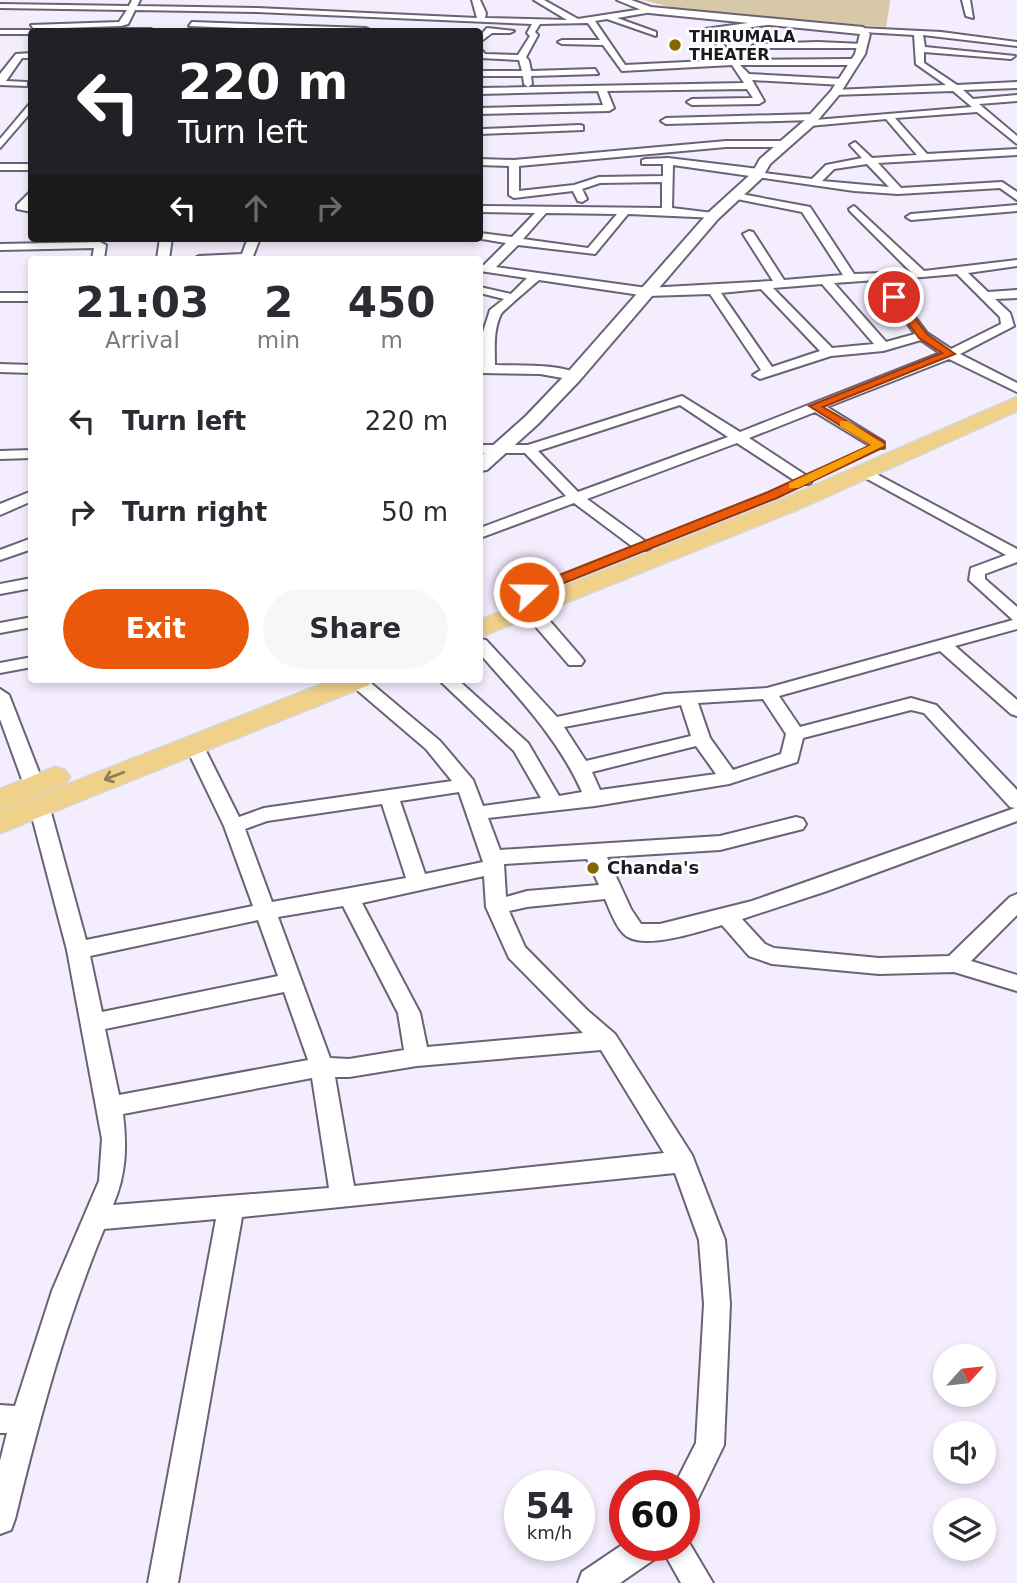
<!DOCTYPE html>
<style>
:root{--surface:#fff;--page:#f7f7f7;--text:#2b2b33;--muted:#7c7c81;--accent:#ea580c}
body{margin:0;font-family:"DejaVu Sans",sans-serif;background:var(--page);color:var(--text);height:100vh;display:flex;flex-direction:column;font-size:26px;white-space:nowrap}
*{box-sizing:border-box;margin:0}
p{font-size:23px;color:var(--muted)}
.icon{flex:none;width:38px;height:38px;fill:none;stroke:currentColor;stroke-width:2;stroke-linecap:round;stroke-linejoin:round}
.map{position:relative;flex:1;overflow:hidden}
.sheet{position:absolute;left:28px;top:256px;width:455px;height:427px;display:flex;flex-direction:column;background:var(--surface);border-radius:7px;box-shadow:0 4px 10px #0003}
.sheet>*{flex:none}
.banner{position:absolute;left:28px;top:28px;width:455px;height:214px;border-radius:7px;box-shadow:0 4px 10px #0003;background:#202124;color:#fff;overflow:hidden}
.needle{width:46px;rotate:63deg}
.fabs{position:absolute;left:933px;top:1344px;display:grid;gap:14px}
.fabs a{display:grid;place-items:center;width:63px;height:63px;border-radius:50%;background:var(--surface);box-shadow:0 4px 10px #0003;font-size:35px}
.speed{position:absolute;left:504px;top:1470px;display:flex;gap:14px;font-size:35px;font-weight:700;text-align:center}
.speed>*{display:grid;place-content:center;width:91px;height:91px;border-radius:50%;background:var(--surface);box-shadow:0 4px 10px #0003;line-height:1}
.speed small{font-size:18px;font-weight:400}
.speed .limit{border:10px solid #d22;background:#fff;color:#111}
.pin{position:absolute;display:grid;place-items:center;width:60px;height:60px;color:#fff;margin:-30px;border:4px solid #fff;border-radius:50%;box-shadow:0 2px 7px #0007}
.me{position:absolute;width:77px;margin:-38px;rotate:69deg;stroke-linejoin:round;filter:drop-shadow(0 0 5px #0008)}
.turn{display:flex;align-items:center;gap:24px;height:147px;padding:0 35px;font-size:32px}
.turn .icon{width:91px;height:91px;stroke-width:2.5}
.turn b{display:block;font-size:49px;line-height:60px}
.lanes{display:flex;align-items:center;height:66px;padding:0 35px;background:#0003;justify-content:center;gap:35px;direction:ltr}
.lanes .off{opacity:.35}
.eta{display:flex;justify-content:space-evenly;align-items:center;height:119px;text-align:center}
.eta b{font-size:42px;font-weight:700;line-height:49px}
.button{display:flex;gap:14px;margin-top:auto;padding:14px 35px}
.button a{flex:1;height:80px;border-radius:42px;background:var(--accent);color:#fff;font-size:28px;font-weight:700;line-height:80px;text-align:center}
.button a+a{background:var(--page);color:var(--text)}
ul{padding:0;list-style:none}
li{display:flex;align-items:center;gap:21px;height:91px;padding:0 35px}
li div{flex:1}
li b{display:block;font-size:26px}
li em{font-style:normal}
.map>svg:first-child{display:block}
</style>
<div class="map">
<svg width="1017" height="1583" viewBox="0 0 1017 1583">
<rect width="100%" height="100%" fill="#f4edfe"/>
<!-- green -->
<path fill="#d7c8a7" d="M643 0H890V3L886 27 685 11Z"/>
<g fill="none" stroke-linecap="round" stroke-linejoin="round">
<!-- minor casing -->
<g stroke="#6a6275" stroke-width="4">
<path id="minor" d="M132 0H140L137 6 257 8 477 18 472 0H480L486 13 485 18 567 20 534 0H544L578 19 649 8 652 12 617 18 656 32V36L607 19 595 21 625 65 728 60 705 29 770 20 773 24 714 33 736 60 852 59 856 62 852 65H740L749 74 843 79 847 82 843 85 752 80 764 101 759 104 692 105 687 102 692 99 753 98 747 89 607 91 614 108 609 111 480 114V108L603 105 598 91 480 94V88L744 83 732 65 622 71 603 45 562 44 558 42 562 40H600L588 23 540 24 535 32 538 35 526 57 529 61 531 71 595 69 598 74 531 76 532 84 528 87 524 84 523 76H480V71H522L519 60 480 58V48L485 54 518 55 530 36 527 33 532 24 257 12 135 10 128 24 121 26 34 29 31 25 119 22 127 10 0 8V4L129 6Z
M962 0H970L973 18 966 16Z
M192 22 366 28 370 30 306 31 189 26Z
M487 28 514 31 510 33H492L480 42V36Z
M860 28 941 32 1017 42V46L923 35 925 47 1015 56 1011 59 924 52V63L957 85 1017 82V88L963 90 973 99 1017 95V101L979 104 1017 136V144L977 112 895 118 927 154 1017 149V155L878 163 901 188 1002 182 1017 192V200L1000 188 898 194 854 191 673 165 672 208 713 213 717 214V218L628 214 595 254 518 245 496 267 647 288 773 281 743 234 749 231 753 232 784 280 843 275 802 212 732 198V194L736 193 810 207 854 274 911 272 850 211 849 209 854 206 924 271 1017 260V266L968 273 988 292 1017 290V298L995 299 1010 313 1014 326 960 354 1017 383V392L949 359 827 407 884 442V448H874L815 412 749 438 810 478 812 481 810 484H800L737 443 587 499 649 544 651 547 649 550H637L574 503 480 538V528L566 496 525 453H480V445H528L682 396 740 432 940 353 921 340 883 351 831 356 760 379 753 375 761 370 710 294 647 296 539 280C532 286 503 311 501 314 493 330 495 349 495 365 517 366 564 363 581 376L574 380 540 374 480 373 483 332 490 310 504 299 480 293V287L511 294 527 278 480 271V265H484L506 243 476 238H480V233L512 237 535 213 480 212V206L662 208V182L600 183 582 189 587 199 582 202 578 201 573 191 514 198 509 195V166L480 165V159L514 160 726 141H785L790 144 785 147H726L519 166V191L574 185 599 177 663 176V164H642V160L646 159 668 158 759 169 764 173 812 179 826 165 862 158 850 145 855 142 872 158 917 155 886 119 809 126 804 123 813 120 666 124 661 121 666 118 814 114 819 117 815 120 972 107 953 91 832 95V91L835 90 946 85 916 64 914 35 863 32ZM867 164 889 187 822 181 834 169ZM546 213 617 214 588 248 523 239ZM957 274 1000 317 1001 324 951 349 927 333 887 280ZM876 280 915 334 886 342 834 283ZM822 284 874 344 832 348 773 288ZM761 289 820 351 772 367 721 293ZM680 405 728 437 578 492 538 451Z
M109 29H151L155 31 105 32Z
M0 30H32L36 32H32V34H0Z
M818 42 863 44 867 46 863 48H756L752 46 756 44Z
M32 53V58H22L6 81 27 82V86L0 85V74L16 54Z
M32 101V111L0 148V139Z
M580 125 583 126V130L480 134V130L483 129Z
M0 164H32V170H0Z
M32 190V201L28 205 32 206V212L17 209V205Z
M1017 205V211L911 220 906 217 911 214Z
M160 238H172L169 259H157Z
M248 238H260L252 259H193L199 256 242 254Z
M100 242 106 245 104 259H92L94 248 0 250V244Z
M0 293H32V301H0Z
M0 364 32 365V373L0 372Z
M32 450V458L0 459V451Z
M865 468 1017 549V562L985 574V579L1017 607V629L955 646 1017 700V716L1011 714 940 651 779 696 800 727 911 698 936 705 1017 790V821L827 891 742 919 765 944 774 948 879 958 949 956 1010 897 1017 894V915L971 961 1017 975V991L954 972 879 974 772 964 749 956 722 925C701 931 648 949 628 937 617 931 610 910 605 899L527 907 509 911 525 947 587 1010 615 1034 692 1155 725 1240 730 1304 724 1445 694 1507 684 1512V1486H674L696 1443 704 1304 699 1240 675 1173 242 1217 178 1583H148L216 1219 104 1229C65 1323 39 1420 15 1519L11 1530 0 1534V1461L7 1433H0V1405L15 1406 52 1291 99 1181 102 1139 67 950 29 805 32 800H46L49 805 86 940 253 906 224 826 185 745 187 741H201L239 817 264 808 452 781 426 749 350 684 348 679H366L440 741 473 780 483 806 541 798 514 751 438 679H457L528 743 559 796 582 792C558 738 519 698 480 654V639L486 640 557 717 665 694 767 688 1013 620 969 580 971 568 1006 555 860 475 858 472ZM763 699 786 734 781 754 733 770 710 738 698 703ZM681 705 691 736 586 761 564 727ZM911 710 924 713 1010 807 1015 808 752 901 660 924H641L631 909 607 857 720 850 803 829 806 824 803 819 796 817 720 836 500 850 488 818 595 806 729 784 797 762 803 738ZM696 746 716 774 600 790 592 772ZM459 792 483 862 425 874 400 801ZM382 804 406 878 272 902 245 829 267 821ZM587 859 599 885 527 891 506 897 504 864ZM484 876 486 907 509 958 583 1033 427 1047 420 1013 362 903ZM343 906 398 1013 404 1050 349 1059 330 1058 278 917ZM258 920 278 976 102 1012 90 956ZM284 992 308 1060 119 1095 105 1029ZM601 1050 664 1153 354 1186 335 1077H349L417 1066ZM312 1078 329 1188 113 1205C126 1175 127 1147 123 1114Z
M32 491V501L0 515V504Z
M32 538V549L0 560V550Z
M32 578V588L0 594V584Z
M530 604 536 605 581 657 584 661 581 665H569L524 613 522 609 524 605Z
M32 617V627L0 633V623Z
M32 657V667L0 673V663Z
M0 689 9 695 44 785 41 790H27L24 785 0 719Z
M684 1534 713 1583H681L662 1549 659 1556 620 1583H578L582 1572 625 1543V1545H684Z"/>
</g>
<!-- tertiary casing -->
<g stroke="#6a6275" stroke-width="4">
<path id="tertiary" d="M617 0H631L651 7 863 27 870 34 865 54 839 95 813 126 770 164 762 178 718 219 580 380 538 424 487 470 480 471V457L526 416 568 372 708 213 752 173 760 159 805 120 831 91 855 54 860 34 649 13Z"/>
</g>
<!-- primary casing -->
<g stroke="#d6d6d7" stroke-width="3">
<path id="primary" d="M1017 397V411L799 509 480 637V620L783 499Z
M335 679H373L369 685 0 833V811Z
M55 767 65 770 70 777 65 784 0 810V789Z"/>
</g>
<!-- minor -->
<use href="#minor" fill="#fff" fill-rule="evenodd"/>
<!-- tertiary -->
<use href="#tertiary" fill="#fff" fill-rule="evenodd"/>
<!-- primary -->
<use href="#primary" fill="#efd189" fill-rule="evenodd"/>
</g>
<!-- one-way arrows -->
<defs><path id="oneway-shaft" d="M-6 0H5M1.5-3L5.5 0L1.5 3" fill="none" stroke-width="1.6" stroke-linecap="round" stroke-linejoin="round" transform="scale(1.75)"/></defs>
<use stroke="#907e5a" href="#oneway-shaft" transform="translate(114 776) rotate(159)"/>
<!-- route -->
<path fill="#ea580c" stroke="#983908" stroke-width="2" d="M890 295H897L927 334 955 354 823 407 884 442V447L777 498 534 595H524V589L768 492 871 445 809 406 942 353 919 338 889 297Z"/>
<!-- slow -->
<path fill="#f59e0b" d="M840 421H848L885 445 798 488H789V483L871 445 840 426Z"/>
<!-- markers -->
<g fill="#886602" stroke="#fff" stroke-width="2.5">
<circle cx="675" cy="45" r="7"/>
<circle cx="593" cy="868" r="7"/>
</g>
<g text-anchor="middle" stroke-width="5" stroke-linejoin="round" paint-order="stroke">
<!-- far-poi labels -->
<g font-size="16" font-weight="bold" fill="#1c1920" stroke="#fff" text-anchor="start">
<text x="689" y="42">THIRUMALA<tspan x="689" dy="18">THEATER</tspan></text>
</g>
<!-- poi labels -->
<g font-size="18" font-weight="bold" fill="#1c1920" stroke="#fff" text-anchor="start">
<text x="607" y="874">Chanda's</text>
</g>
</g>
</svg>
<div class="fabs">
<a><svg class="needle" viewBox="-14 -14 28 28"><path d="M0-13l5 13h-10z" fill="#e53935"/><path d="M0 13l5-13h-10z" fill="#7c7c81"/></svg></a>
<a><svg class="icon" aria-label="sound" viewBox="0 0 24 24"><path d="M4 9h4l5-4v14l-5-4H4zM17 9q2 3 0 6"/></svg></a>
<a><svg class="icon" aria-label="layers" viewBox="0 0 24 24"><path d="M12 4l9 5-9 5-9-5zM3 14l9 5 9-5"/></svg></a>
</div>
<div class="speed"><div>54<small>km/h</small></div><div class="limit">60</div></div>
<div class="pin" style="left:894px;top:297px;background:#d93025"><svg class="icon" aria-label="arrive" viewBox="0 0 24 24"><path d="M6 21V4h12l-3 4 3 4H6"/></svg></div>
<svg class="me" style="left:529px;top:592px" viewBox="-20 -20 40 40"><circle r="17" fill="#ea580c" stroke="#fff" stroke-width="3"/><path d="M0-11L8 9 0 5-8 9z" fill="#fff"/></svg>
<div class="banner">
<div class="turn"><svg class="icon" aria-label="left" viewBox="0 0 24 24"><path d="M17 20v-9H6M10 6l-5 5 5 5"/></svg><div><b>220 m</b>Turn left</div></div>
<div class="lanes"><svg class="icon" aria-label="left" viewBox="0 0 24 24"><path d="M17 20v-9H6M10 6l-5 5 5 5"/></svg><svg class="icon off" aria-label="ahead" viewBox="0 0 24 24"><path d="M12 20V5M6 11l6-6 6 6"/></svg><svg class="icon off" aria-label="right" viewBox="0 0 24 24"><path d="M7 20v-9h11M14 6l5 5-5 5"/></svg></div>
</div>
<section class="sheet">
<div class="eta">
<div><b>21:03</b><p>Arrival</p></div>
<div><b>2</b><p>min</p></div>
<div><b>450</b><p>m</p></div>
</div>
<ul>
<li><svg class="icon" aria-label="left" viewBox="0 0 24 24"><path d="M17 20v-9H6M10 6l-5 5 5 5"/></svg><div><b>Turn left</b></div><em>220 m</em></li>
<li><svg class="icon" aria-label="right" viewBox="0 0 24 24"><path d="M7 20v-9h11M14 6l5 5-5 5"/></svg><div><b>Turn right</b></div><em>50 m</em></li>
</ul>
<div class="button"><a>Exit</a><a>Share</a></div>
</section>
</div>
